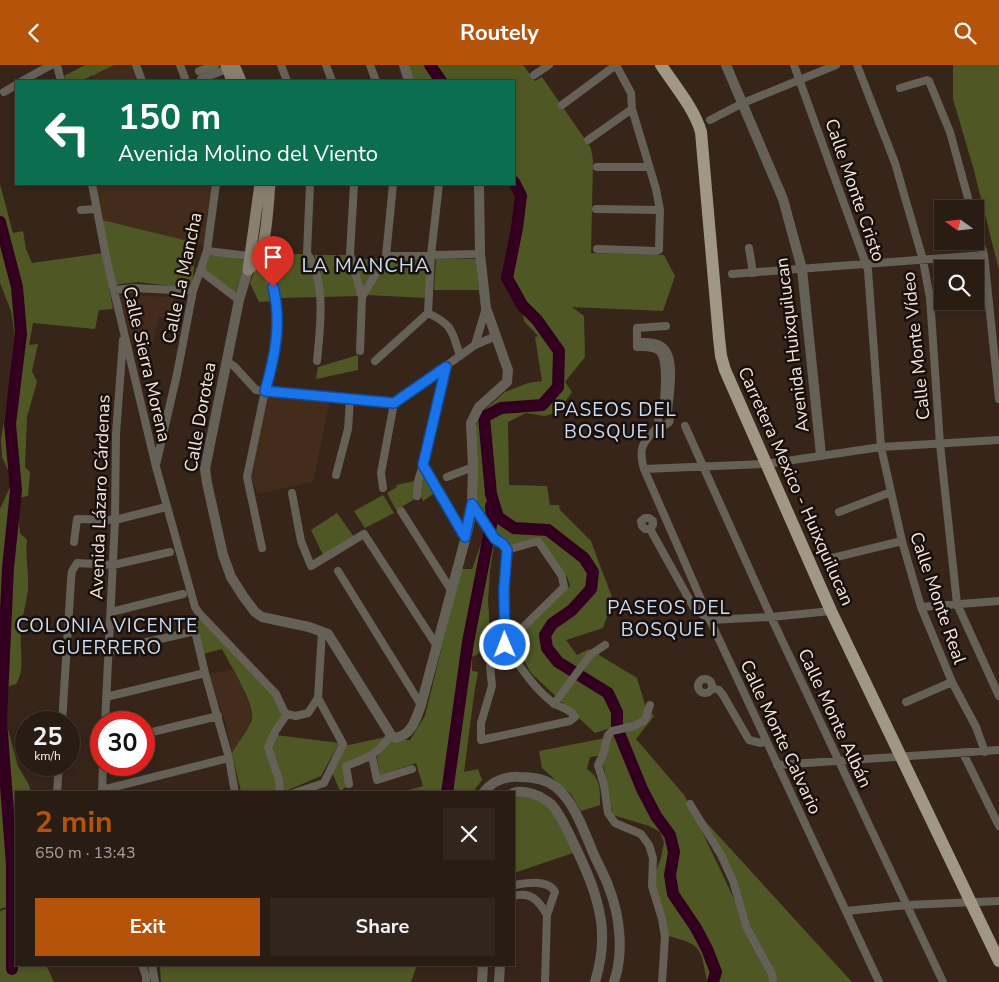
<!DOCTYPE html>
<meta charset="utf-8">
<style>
:root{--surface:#291c13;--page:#31251c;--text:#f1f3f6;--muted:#a5a1a0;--line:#453a33;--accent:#b45309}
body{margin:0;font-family:"Nunito Sans",sans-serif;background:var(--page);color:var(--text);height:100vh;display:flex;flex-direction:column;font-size:19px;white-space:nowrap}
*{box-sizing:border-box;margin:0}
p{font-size:16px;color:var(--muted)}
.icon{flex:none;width:28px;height:28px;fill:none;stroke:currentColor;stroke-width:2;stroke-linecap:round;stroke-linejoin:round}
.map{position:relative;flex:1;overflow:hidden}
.drawer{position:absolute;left:15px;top:726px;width:500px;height:175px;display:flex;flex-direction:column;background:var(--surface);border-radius:0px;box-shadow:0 2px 8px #0003,0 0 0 1px var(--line)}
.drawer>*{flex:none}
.banner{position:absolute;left:15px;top:15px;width:500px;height:105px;border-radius:0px;box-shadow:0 2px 8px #0003,0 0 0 1px var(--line);background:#0b6e4f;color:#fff;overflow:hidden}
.needle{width:32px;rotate:285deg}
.tools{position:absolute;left:934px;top:135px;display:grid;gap:10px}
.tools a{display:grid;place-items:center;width:50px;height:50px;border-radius:0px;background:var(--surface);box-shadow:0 2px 8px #0003,0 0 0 1px var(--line);font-size:25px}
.speed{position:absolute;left:15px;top:646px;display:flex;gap:10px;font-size:25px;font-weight:700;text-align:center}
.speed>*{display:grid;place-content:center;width:65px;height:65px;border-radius:50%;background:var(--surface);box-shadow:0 2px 8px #0003,0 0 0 1px var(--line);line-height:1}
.speed small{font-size:12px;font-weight:400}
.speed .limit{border:8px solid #d22;background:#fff;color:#111}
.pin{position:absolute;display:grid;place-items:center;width:42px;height:42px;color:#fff;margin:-51px -21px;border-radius:50% 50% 50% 0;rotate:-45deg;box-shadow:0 0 5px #0007}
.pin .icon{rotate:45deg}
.me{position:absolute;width:55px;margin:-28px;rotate:359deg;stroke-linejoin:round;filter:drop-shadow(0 0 4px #0008)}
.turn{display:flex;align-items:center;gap:18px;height:105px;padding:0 20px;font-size:22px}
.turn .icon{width:65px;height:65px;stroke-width:2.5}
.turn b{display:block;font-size:35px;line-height:42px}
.round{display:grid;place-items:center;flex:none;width:52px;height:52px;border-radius:0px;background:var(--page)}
.headline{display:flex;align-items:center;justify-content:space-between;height:85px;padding:0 20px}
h1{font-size:30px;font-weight:700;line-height:38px;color:var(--accent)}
.button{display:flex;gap:10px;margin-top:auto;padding:10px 20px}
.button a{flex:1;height:58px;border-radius:0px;background:var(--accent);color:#fff;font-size:20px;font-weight:700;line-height:58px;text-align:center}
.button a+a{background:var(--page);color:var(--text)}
header{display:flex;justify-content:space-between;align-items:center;height:65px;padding:0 20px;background:var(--accent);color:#fff;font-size:22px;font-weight:700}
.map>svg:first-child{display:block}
</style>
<header><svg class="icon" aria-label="back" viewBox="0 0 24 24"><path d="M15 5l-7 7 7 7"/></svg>Routely<svg class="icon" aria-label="search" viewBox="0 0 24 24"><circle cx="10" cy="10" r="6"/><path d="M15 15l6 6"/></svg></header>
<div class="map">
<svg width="999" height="917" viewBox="0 0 999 917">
<rect width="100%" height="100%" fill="#372519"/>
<!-- built -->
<path fill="#442c1c" d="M114 0H135L141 16H94L92 10Z
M95 119H213L205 181 102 155Z
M119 230 174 232 172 252H159L152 281 132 277Z
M267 328 330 336 313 417 257 429 251 411Z
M232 605 242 620 249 639 252 655 232 688 226 658 209 609Z"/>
<!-- green -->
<path fill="#4f5825" d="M85 0H114L81 16H66L64 11Z
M408 0H523L535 16 542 12 591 83 593 96 591 188 664 190 675 211 663 246 572 242 584 251 585 292 565 317 572 327 558 347 545 351 526 348 508 357 509 420 547 421 550 440H559L560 445 591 476 613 535 603 563 566 575 577 590 589 584 637 613 646 643 654 651 636 674 685 731 770 909 771 917H707C701 884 702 879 668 871L654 823 655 809 661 793 664 777 660 767 649 761 613 750 604 703 599 691 590 692 587 704C601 714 600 723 600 740L581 746 571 729 542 703 539 686 610 672 614 662 595 668 531 608 515 579 535 554 570 521 567 511 537 474 510 481 498 471 476 439 475 364 480 349 505 327 528 318 542 316 535 272 538 271 524 256 522 240 507 213 517 163 521 131 514 117V16H413Z
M953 0H999V205L973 102 953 34Z
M0 119 13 168 23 166 26 184 32 198 103 188 113 244 99 245 95 264 33 258 29 280 38 279 32 306 37 317 27 352 25 402 30 407 28 431 19 433 17 444 20 468 27 475C25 491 29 508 28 525 26 539 22 552 21 567 19 584 26 603 16 619L9 621 4 650 18 701 29 720 31 727 16 728V839L0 844V444L11 420 9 407 2 392 1 375 16 278 11 246 0 218Z
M102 155 196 178 192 224 138 217 114 220Z
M305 189 310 195 318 232 278 233 259 195 264 190Z
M221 190 244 195V202L235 229 204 205 209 191Z
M314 190H348L360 231 322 232 319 204Z
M428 192 426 233 366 230 387 193Z
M383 193 363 228 352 195Z
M436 194H476L479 225H434Z
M255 204C267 212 270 223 275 236L259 237 250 218Z
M358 290V305L316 314 318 302Z
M424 406 436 427 423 436C418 426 420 416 424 406Z
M415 416V434L396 445 387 428 397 422 396 420Z
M383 430 394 448 365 463 354 446Z
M337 448 354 472 323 490 311 465Z
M482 476 494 480 490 506 488 536 490 566 484 586 472 592V606L478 607 474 630 464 707 478 704 482 715 473 727H402L423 721 416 698 380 710 377 692 392 675H410L425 651 461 504H472Z
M201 554 276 632 284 650 266 680 277 719 278 727H241L232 688C236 681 250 661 252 655 255 638 230 600 222 584L203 589 198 564 192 556Z
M276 670 339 678 321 711 286 726 281 725 278 699 270 682Z
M386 672 377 683 344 700 348 721 340 726 332 707 344 681Z
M524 731C529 733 535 733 539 735 556 742 567 773 573 788L514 808V733Z
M705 756 852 917H777L771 899 752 865 736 813Z
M16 841V900H46L54 917H0V846Z
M162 900H417L411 917H161L160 903Z"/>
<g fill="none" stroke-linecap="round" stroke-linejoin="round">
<!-- river -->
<path stroke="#32001e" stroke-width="12" d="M430 0 441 16
M514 117 521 131 517 163 507 213 522 240 537 255 559 286 558 322 542 340 501 343 484 352 491 429 498 452 514 463 548 465 584 493 593 507 591 524 572 545 552 559 545 570 547 583 558 597 608 628 617 647V663L642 724 656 751 670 770 674 787 670 810 673 829 696 863 707 884 716 907 713 917
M0 157 17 222 21 269 10 359 16 425 8 503 1 655 12 800V904
M447 728 468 577 492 455 491 441"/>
<!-- minor -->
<path stroke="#656157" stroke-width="8" d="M57 0 61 16
M136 0 142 16
M180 0 186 16
M281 0 287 16
M326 0 332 16
M370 0 376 16
M794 0 868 205 881 382 902 476 921 542 952 617 976 662 985 687
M857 0 895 98 923 195 930 233 940 379 957 539 999 631
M199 6 215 0
M534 10 549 0
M201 14 227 4
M22 16 51 0
M900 23 927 15 929 16 950 67 971 144
M4 27 16 20
M562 40 616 0
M710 55 743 38 836 0
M588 75 632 44
M597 102H648
M92 119 106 192 156 402 195 542 199 548 276 629 284 646 287 649 296 651 308 648 318 633 322 566
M310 119 307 188C327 218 320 263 317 296
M354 119 350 189 362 232
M596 144 660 145
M81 145 96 144
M975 159 984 190 999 334
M749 183 753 208
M597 184 656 186 659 185V181L660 145 656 124 632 44 631 28 616 0
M207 186 249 191 256 197 269 213 276 235 277 251 275 290 263 335 247 412 262 483
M386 191 480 189
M201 206 239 235
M732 209 984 190
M114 225 134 223 193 226
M428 248 431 190 439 119
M428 248C453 260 452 266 460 291
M637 277C645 277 653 276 660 280 678 289 669 330 668 347
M475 280 496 271
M360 286 362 232 386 191 393 119
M375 296 428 248
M228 297 235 302 256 325 394 338 475 280 486 243
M446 301 423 400 465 472
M658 354a6 6 0 1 1 12 0a6 6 0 1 1-12 0Z
M663 348C664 334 669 295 659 286 653 281 644 282 637 282V263L666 261
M660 359C645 377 637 379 644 404L710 555 879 917
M685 361 771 552 943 917
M156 400 177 309 193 226 207 186 216 119
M644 404 766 399 881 382 999 375
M336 410 348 364 350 335
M447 412 473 402
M383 423 381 408 394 338
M292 428 301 476 311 501 364 469 437 581
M417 431 418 416 423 400
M472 439 495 474 503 479 507 485 504 524 505 580
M401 446 451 525
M839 447 891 427
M650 464 653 460V456L649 453H645L641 456 642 461 645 464H650L694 543 710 555 771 552 831 546
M74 477 77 454 115 455 166 442
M828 494 902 476
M338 506 421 640
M921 542 999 536
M111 547 183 529
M505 580C520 601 532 621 552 637 560 643 570 643 575 652L570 656 481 675V658L492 621 490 601 505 580 564 522 562 511 538 476 507 485
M108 586 195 566 205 608 229 693 235 728
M698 621a7 7 0 1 1 14 0a7 7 0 1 1-14 0Z
M712 623 719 625 723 630 749 675 761 678 766 675
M106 632 205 608
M906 637 952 617
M554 639 590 590 605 580
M650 640 645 655 634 661 612 666 608 670 603 690 598 700 604 720 608 748 615 758 641 769 649 780 653 793 652 821 662 854 665 872 662 917
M62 658 71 515 72 506 77 498 113 500 170 487
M105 658 115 455 116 369 123 275
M144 669 218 651
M963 688 999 761
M372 691 377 715 412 704
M777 700 999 685
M349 719 346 701C370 692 375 691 391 670
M102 725 229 693
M57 728 59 700
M102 728 103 700
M280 728 279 715 268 682 276 665 287 649
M294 728 324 718 343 679 318 633
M690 739 721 790 733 816 747 863 772 909 773 917
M514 820C526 818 549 814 555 827L547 850 545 917
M514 831C531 826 539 836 547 850
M846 846 907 840 999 836
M142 900 146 911V917
M152 900 155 917"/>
<!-- tertiary -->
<path stroke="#656157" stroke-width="10" d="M404 0 409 16
M726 0 783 134 802 204 821 390
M248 205 239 235 205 404 207 418 223 490 231 512 243 531 255 547 262 552 309 562 328 569 391 670 395 673C412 670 416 654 421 640L469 460 472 439 473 402 471 358 479 342 507 317 508 305 486 243 480 189 479 119
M483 728C492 716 506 711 520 712 532 712 546 714 556 722 574 737 583 764 592 785 597 798 605 810 609 823 620 851 624 888 614 917
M513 728C526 724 542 731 552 740 561 750 567 765 573 777 585 802 597 828 601 856 604 877 601 897 595 917
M482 917 483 900
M499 917 500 900"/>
<!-- secondary -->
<path stroke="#877f70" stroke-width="11" d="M226 0 232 16
M234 0 241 16
M248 205C250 203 254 200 256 197 267 182 268 138 270 119
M248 205 260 119"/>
<!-- primary -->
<path stroke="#a09784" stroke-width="12" d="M661 0C675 21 694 43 701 67L719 273 721 291 725 305 831 546 999 896"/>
</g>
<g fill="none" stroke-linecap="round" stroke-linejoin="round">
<!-- route casing -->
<g stroke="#114b97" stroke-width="12">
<path id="route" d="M273 222C282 257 275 292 265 326L394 338 446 302 423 400 465 472 472 439 495 474 503 479 507 485 504 524 505 580"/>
</g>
<!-- route -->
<use href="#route" stroke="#1a73e8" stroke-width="9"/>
</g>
<g text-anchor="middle" stroke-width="5" stroke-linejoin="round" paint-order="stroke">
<!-- street labels -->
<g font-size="18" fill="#f2e6de" stroke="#19100b">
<text transform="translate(855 125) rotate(71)" y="6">Calle Monte Cristo</text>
<text transform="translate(182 213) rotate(-78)" y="6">Calle La Mancha</text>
<text transform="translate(792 280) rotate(-97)" y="6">Avenida Huixquilucan</text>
<text transform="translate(916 281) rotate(-96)" y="6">Calle Monte Vídeo</text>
<text transform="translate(147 299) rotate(77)" y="6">Calle Sierra Morena</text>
<text transform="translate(200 352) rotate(-80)" y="6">Calle Dorotea</text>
<text transform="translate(796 421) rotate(66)" y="6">Carretera Mexico - Huixquilucan</text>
<text transform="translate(100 432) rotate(-88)" y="6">Avenida Lázaro Cárdenas</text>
<text transform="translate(938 533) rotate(71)" y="6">Calle Monte Real</text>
<text transform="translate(835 653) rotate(65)" y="6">Calle Monte Albán</text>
<text transform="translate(781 672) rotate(65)" y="6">Calle Monte Calvario</text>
</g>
<!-- neighbourhood labels -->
<g font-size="19" letter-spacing="1" fill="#c9ddf5" stroke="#19100b">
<text x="615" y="351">PASEOS DEL<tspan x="615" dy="22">BOSQUE II</tspan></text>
<text x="669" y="549">PASEOS DEL<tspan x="669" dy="22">BOSQUE I</tspan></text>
<text x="107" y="567">COLONIA VICENTE<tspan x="107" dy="22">GUERRERO</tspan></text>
</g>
<!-- quarter labels -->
<g font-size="20" letter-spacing="1" fill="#c9ddf5" stroke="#19100b">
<text x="366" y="207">LA MANCHA</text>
</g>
</g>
</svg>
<div class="tools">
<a><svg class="needle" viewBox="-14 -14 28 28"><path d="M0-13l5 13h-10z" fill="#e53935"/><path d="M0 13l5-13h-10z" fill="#a5a1a0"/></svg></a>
<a><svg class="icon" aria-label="search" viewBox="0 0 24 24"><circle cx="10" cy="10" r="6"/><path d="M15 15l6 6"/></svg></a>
</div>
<div class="speed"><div>25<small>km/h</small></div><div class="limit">30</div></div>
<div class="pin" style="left:273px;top:222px;background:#d93025"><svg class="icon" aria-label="arrive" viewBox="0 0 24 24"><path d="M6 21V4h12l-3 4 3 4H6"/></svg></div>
<svg class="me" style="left:505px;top:580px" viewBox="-20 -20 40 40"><circle r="17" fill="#1a73e8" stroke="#fff" stroke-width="3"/><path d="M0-11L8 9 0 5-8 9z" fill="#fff"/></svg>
<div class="banner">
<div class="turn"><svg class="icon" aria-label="left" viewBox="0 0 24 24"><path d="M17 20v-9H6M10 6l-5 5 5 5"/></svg><div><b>150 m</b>Avenida Molino del Viento</div></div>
</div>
<section class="drawer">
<div class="headline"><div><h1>2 min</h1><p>650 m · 13:43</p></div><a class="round"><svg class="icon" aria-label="close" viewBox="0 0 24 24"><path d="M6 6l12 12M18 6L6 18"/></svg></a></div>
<div class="button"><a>Exit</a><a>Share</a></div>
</section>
</div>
